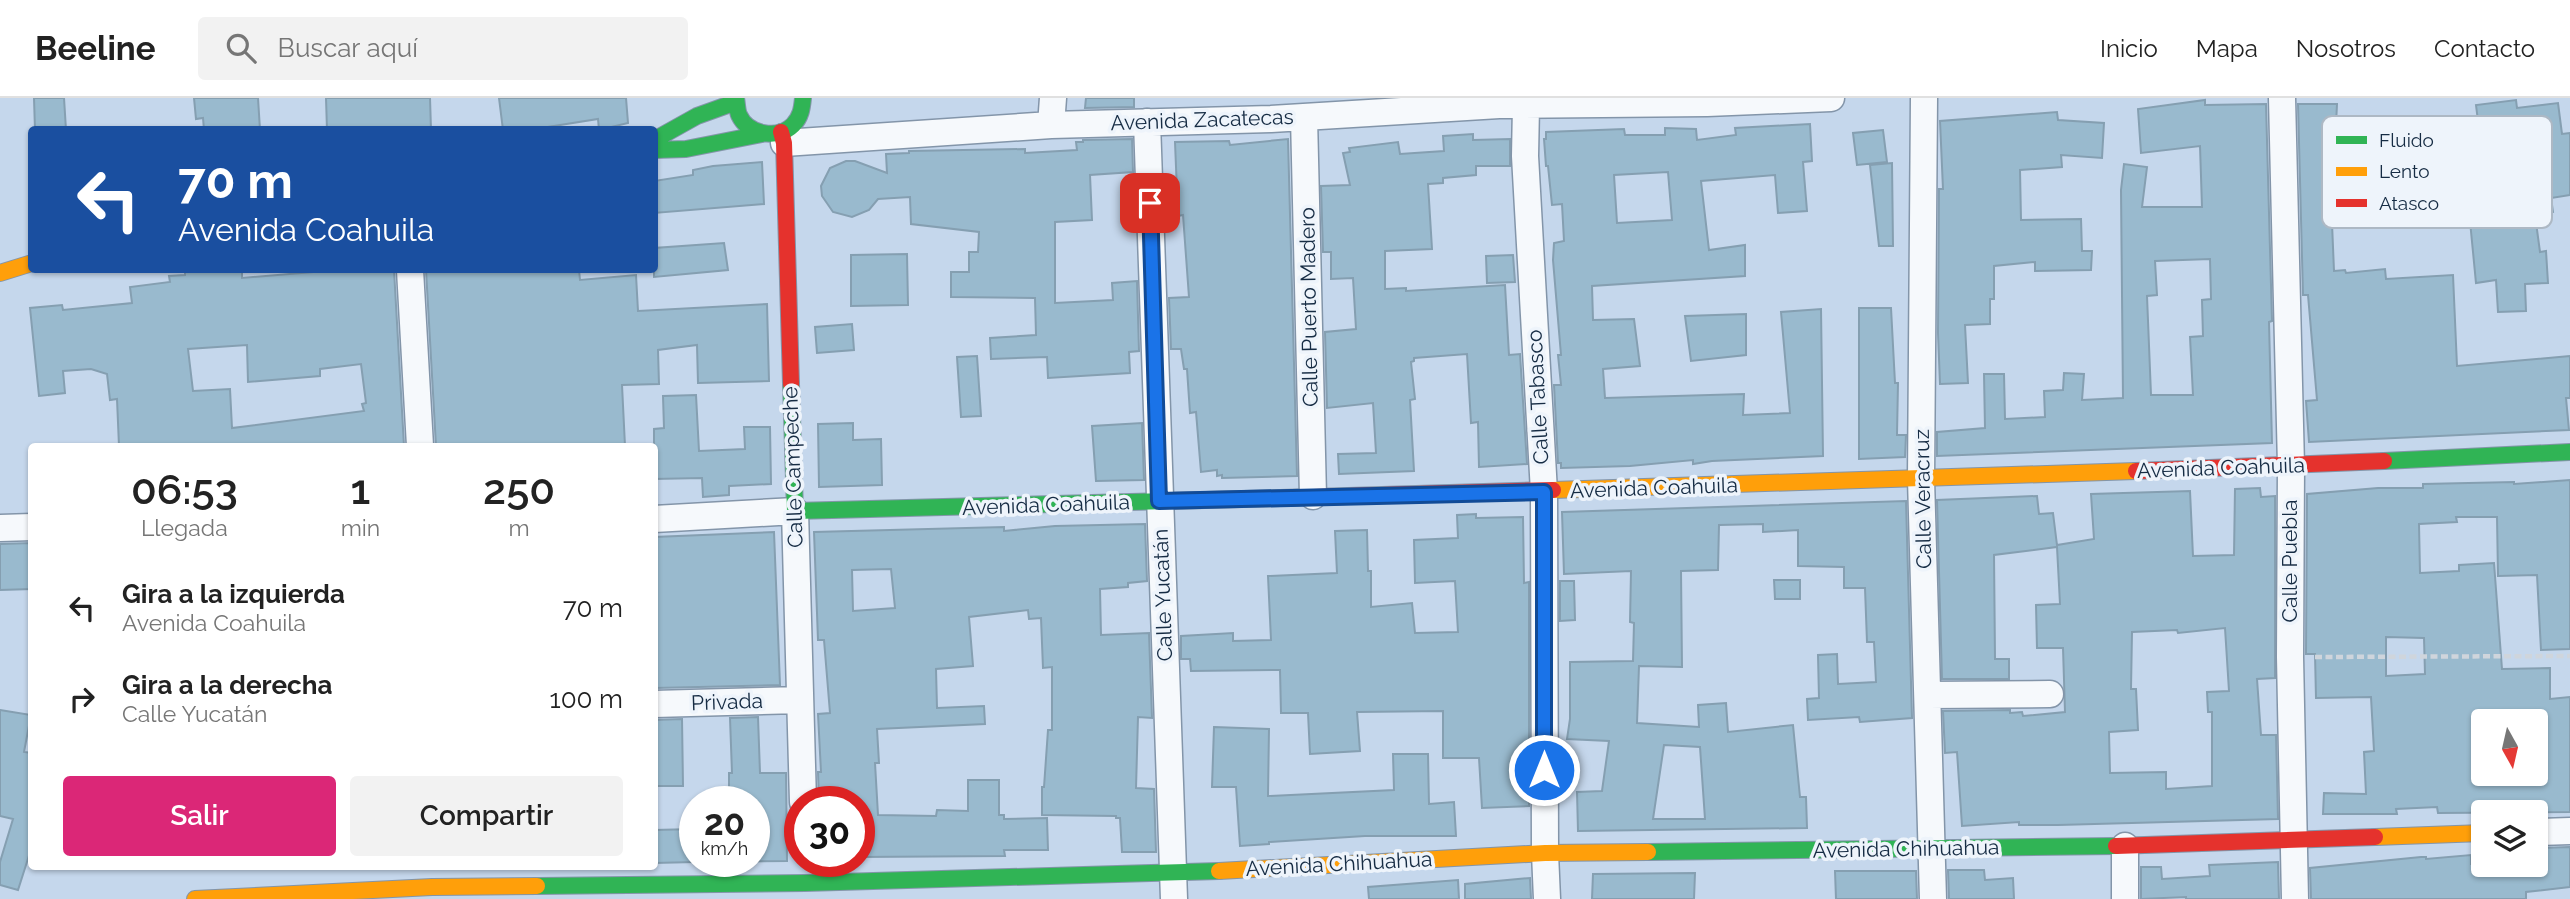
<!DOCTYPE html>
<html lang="es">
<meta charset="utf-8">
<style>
:root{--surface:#fff;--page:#f2f2f2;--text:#222;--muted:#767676;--line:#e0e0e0;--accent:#db2777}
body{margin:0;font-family:Raleway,sans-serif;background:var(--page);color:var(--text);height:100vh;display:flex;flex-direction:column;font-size:26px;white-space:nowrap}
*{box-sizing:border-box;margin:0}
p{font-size:23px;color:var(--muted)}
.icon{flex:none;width:38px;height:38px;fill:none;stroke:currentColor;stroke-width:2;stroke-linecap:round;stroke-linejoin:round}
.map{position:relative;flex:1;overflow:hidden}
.drawer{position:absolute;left:28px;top:345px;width:630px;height:427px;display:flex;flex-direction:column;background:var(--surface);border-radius:7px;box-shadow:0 2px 5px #0004}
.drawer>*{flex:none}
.guide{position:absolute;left:28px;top:28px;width:630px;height:147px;border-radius:7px;box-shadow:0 2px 5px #0004;background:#1a4fa0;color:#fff;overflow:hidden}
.needle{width:46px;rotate:172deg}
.fabs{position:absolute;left:2471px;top:611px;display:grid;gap:14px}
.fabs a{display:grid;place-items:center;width:77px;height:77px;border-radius:7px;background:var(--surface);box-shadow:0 2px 5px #0004;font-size:35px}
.speed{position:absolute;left:679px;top:688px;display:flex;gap:14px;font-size:35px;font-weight:700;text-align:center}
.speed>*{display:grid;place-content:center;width:91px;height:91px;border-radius:50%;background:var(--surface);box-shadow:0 2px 5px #0004;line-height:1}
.speed small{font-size:18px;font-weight:400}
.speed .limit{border:10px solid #d22;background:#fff;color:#111}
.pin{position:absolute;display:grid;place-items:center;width:60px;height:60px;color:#fff;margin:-30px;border-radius:14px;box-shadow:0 4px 10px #0006}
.me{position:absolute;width:77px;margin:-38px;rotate:0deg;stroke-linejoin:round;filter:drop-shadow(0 0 5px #0008)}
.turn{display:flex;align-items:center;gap:24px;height:147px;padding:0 35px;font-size:32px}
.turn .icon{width:91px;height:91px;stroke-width:2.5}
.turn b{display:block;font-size:49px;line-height:60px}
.eta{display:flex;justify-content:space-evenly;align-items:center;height:119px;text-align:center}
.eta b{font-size:42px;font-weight:600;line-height:49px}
.action{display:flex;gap:14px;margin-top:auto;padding:14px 35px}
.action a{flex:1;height:80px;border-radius:7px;background:var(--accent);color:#fff;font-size:28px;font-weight:600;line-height:80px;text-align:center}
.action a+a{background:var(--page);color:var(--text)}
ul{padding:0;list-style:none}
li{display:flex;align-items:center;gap:21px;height:91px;padding:0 35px}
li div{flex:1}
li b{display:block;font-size:26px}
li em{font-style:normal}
header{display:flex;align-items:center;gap:42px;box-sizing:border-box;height:98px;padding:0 35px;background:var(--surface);border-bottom:2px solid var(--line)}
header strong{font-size:33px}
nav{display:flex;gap:38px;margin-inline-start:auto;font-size:24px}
.search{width:490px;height:63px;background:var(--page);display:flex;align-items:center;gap:18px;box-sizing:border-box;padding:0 24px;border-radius:7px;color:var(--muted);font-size:26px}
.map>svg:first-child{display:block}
</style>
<header>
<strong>Beeline</strong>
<div class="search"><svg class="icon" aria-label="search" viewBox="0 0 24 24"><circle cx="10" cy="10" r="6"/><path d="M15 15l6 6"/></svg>Buscar aquí</div>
<nav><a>Inicio</a><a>Mapa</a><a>Nosotros</a><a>Contacto</a></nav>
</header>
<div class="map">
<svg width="2570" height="801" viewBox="0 0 2570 801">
<rect width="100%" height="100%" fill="#c5d7ec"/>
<!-- building -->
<path fill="#99bace" stroke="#859fb1" stroke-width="2" fill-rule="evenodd" d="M34 0H64L66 32H35Z
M194 0H258L260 32H204L203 20 196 21Z
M326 0H430L431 32H327Z
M499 0H626L628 25 599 32 598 21 529 32H503Z
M1086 0H1134V9L1085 10Z
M2205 2V7L2266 6 2272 223 2269 224 2272 345 1937 358V334L1985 330 1984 276H2004L2005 321 2045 319 2044 293 2063 292 2064 275 2084 276 2082 302 2123 300 2121 92 2124 66 2147 69 2142 109H2202L2200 48 2141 55 2138 11ZM2210 161 2211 201 2202 202 2203 238 2190 239 2193 297H2151L2147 198 2157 197 2155 163Z
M2516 2 2517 10 2558 5 2562 36 2570 35V97L2551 100 2553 114 2535 117 2540 154 2546 153 2548 185 2525 186 2526 213 2498 214 2496 182 2476 185 2470 123 2372 127 2332 125 2334 173 2345 172 2346 175 2385 171 2386 181 2453 177 2457 268 2570 258V300H2566L2569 332 2309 344 2306 303 2317 302 2308 197H2303L2298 6H2337L2336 27 2381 29V22L2478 23 2476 7Z
M2057 14 2058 22 2104 25 2102 60 2061 57 2062 69 2020 72 2021 122 2081 121 2082 153H2092L2091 172 2035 173V164L1994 168V201H1990V226L1965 227 1968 285 1940 286 1938 235 1939 91H1943L1940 23Z
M1810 26 1812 63 1803 64 1807 113 1778 115 1775 77 1701 83 1709 152 1745 147V178L1592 188 1593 222 1634 221 1640 268 1603 271 1605 300 1744 296 1743 317 1790 315 1781 214 1821 211 1823 358 1712 363 1693 366V362L1630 368 1561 370V365H1558L1554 287H1561L1558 257H1561L1553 162 1554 145 1564 143 1562 106 1552 107 1548 68H1546L1544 41H1546V34L1624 31 1625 37H1665V30L1696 31 1697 42 1736 37 1735 30ZM1668 74 1672 122 1617 125 1614 77Z
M1883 32 1887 64 1857 67 1853 35Z
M1473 36V42L1510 41V68H1476V77L1443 80V85L1428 86 1432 151 1385 153V191L1406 190V193L1505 187 1509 257 1520 256 1527 366 1479 369 1478 324 1471 325 1467 256 1414 260V263L1411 264 1415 301 1410 302 1414 373 1339 376 1338 356 1376 355 1373 305 1327 310 1325 234 1356 231 1353 180 1331 181V154H1323L1321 88 1350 87 1343 55 1350 54 1349 50 1398 44 1400 56 1444 53 1443 38Z
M1132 41 1133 74 1090 77 1092 122 1055 124V205L1113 202 1112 185 1137 183 1139 253 1129 254 1130 275 1048 280 1047 259 991 261 990 240 1036 237 1035 200 951 199V174H969V154H978L979 134 911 126 910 99 878 101 869 112 852 119 833 114 822 98 821 88 830 70 846 63H855L887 75 886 56 909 55V53L1025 51V55L1077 52 1076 44H1083V42Z
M1288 41 1297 378 1222 380V377L1217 378V372L1201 374 1196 314 1190 315 1187 271H1184L1181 251H1171L1169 200 1189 199 1183 117 1178 118 1175 44 1229 43 1230 47Z
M762 64 764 106 654 115V83L693 77V72L713 68Z
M1892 65 1893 148H1879L1870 67Z
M724 145 728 172 654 179V150Z
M907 156 908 207 851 208V157Z
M1513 157 1515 184 1487 185 1486 158Z
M185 172H242V180L337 172H394L404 348H119L117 301 110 302 107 276 91 271 63 273 65 295 39 298 30 210 62 207 63 212 132 205 130 189 170 184 169 178 185 177ZM247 247 248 284 320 278V271L361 266 366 305 362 306 364 313 232 330 230 291 193 293 188 251Z
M426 172H579L580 182 636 177 638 213 767 206 769 283 698 285 697 247 658 252 659 286 622 287 625 348H436Z
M1859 210H1891L1895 285H1898L1897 337H1906L1905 359 1859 361Z
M1746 216V257L1691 263 1685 218Z
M852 226 854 252 817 255 815 229Z
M977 258 981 318 961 319 957 259Z
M696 297 699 353 745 351 744 329H770L771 386 729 388V397L703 399 702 380 654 381V331L664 330 663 298Z
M853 325V342L881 341 882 387 819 389 818 326Z
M1142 325 1144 382 1096 383 1092 328Z
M2570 382V551L2541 552 2537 477 2498 478 2497 419H2456L2457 424 2419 426 2420 475 2459 473V467L2494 465 2502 571 2550 570V601L2570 599V714L2438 715 2437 709 2396 711 2397 716H2323L2324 695 2366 696 2364 654 2374 653 2371 599 2316 600 2315 556H2306L2307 396 2378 390H2423V386L2514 384V386ZM2386 539 2424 540 2425 576 2386 578ZM2483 623H2536V676H2483Z
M2260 390 2261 399 2275 398V580L2257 581 2261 637H2276L2278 721 2058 727H2019V724L1962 728 1957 654 1945 655 1943 613 2010 612V615L2022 614 2023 618 2065 614 2063 550H2037L2036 507 2060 506 2057 449 1994 457 1995 561H2009V581H1942L1937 402 2037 398 2039 416 2053 415 2057 447 2094 441 2091 396 2190 393 2193 458 2234 457 2235 391ZM2225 530 2229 593 2207 594 2208 614H2212V688L2166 691V674L2110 675 2109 634 2138 632 2136 591H2131L2132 534 2177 532 2178 535Z
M1906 403 1912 620 1860 624 1859 619 1808 622 1807 601 1819 600 1818 557 1837 556 1838 586 1876 584 1874 544H1867L1865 490H1844V469L1798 468V432L1763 434V426L1719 427 1718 472 1681 473 1682 569 1639 568 1637 625 1699 629 1698 607 1726 605 1728 634 1793 627 1800 699H1806L1807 730 1578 733 1577 694 1602 693 1609 643 1567 641 1570 621V564L1633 563 1634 525 1630 524 1631 473 1564 476 1562 414ZM1664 647 1700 649 1705 721H1653Z
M1476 416V420L1523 419 1524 485 1529 484V708L1482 710 1479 660H1443V613L1357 614 1360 653 1310 656 1308 615H1281L1280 572 1191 573 1190 561H1181V538L1233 535V543L1271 542 1268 478 1337 475 1335 433 1367 432 1368 473H1371V509L1412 505 1415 535 1458 534 1455 483 1415 485 1414 442 1458 440 1457 417Z
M1145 426 1147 483 1128 485V489L1100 491 1101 537 1149 535 1152 620 1138 619 1136 690 1154 691 1156 754H1122L1120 720H1116V718L1042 717V689H1044L1048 632H1052V569L1043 570 1041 520 1029 521 1028 512 969 519 973 568 936 571 937 610 984 608 985 626 877 631 879 665H875L878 717 936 718 937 712 968 713V682H999V717H1004V721L1047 720 1048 752H1004L1005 758 859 759V704H819L818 674H821L818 616 830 615 824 542H818L814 434 1004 429V433L1055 428ZM891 471 895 510 853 513 852 472Z
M774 434 780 587 655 590 654 439Z
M32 445V491L0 492V446Z
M1774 482H1800V501H1775Z
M1560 483H1574L1575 522 1560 523Z
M0 612 31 617 24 654 32 655V748L18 792 0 787V764L13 721 0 718Z
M758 619 760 675H786L787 763 712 764 754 763V702H729V675H732L730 620Z
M682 621 683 688H654V622Z
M1214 629 1269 631 1268 698 1394 692 1393 656H1428L1429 706 1454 704 1456 738H1365L1269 744V746L1240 748 1236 689H1212Z
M695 731V764L654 765V732Z
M2570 749V789L2526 794V801H2311L2310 770 2421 759H2426V761L2471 757V766H2536V750Z
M2278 764 2279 801H2186V799L2141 801V769H2161L2162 781 2210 778 2209 767Z
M1948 772H1984L1985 782 2013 780 2014 801H1949Z
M1835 773H1916L1917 801H1836Z
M1695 775 1694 801H1592L1593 776Z
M1530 780 1531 801H1465V786Z
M1458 782 1459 801H1369L1368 789Z"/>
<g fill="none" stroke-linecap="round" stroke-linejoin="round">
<!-- street casing -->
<g stroke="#8395a9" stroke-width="29">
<path id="street" d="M1924 0 1921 381 1933 801
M2282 0 2291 368 2290 559 2295 801
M1526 8 1525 58 1544 394 1545 755 1547 801
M1304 19 1313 398
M1147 24 1174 801
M1051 27 1053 0
M784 45 1051 27 1271 21 1499 7 1707 5 1831 0
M410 172 420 348
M654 421 795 413 803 704
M0 430 32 429
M1928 597 2050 596
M654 606 800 602
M2536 734 2570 733
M2125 748V801"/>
</g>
<!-- fast casing -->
<g stroke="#8395a9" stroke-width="18">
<path id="fast" d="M736 0C737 5 737 12 739 17 748 37 778 42 793 27 801 19 802 10 803 0
M654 42 697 18 736 4
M654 52 686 51 762 36
M791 286 795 413 1280 400
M2384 363 2570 354
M1648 754 2116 748
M537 788 805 785 1219 773"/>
</g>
<!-- slow casing -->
<g stroke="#8395a9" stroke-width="18">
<path id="slow" d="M0 175 32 165
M1553 392 2136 373
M2375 739 2483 735
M1219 773 1545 755 1648 754
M195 801 432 789 537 788"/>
</g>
<!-- jam casing -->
<g stroke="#8395a9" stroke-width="18">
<path id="jam" d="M781 34 784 45 791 286
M2136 373 2384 363
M1280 400 1553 392
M2116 748 2375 739"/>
</g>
<!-- path -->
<path stroke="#cfd5dc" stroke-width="4.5" stroke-dasharray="7 3.5" stroke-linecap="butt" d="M2315 559 2570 558"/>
<!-- street -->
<use href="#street" stroke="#f6f9fc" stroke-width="26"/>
<!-- fast -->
<use href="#fast" stroke="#30b455" stroke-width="16"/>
<!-- slow -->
<use href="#slow" stroke="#ff9f0a" stroke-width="16"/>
<!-- jam -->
<use href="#jam" stroke="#e5322d" stroke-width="16"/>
</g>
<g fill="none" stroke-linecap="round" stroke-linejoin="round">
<!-- route casing -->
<g stroke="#114b97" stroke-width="18">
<path id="route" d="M1150 105 1159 403 1544 394V672"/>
</g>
<!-- route -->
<use href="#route" stroke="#1a73e8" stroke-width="12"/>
</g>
<g text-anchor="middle" stroke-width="7" stroke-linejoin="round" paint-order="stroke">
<!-- street labels -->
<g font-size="21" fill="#162c44" stroke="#eef4fb">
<text transform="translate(1202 22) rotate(-2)" y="7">Avenida Zacatecas</text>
<text transform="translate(1309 209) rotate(-91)" y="7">Calle Puerto Madero</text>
<text transform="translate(1538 299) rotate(-93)" y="7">Calle Tabasco</text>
<text transform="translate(793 369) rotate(-92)" y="7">Calle Campeche</text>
<text transform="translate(2221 370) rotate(-2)" y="7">Avenida Coahuila</text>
<text transform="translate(1654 390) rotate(-2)" y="7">Avenida Coahuila</text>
<text transform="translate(1923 401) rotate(-91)" y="7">Calle Veracruz</text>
<text transform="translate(1046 407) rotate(-2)" y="7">Avenida Coahuila</text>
<text transform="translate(2290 463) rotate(-90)" y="7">Calle Puebla</text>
<text transform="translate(1163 497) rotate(-92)" y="7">Calle Yucatán</text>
<text transform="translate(727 604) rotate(-2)" y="7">Privada</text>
<text transform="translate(1906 751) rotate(-1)" y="7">Avenida Chihuahua</text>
<text transform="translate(1339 766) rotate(-3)" y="7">Avenida Chihuahua</text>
</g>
</g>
<!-- legend -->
<rect x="2322" y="18" width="230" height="112" rx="10" fill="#eef4fb" stroke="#adb8c4" stroke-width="2"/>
<rect x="2336" y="38" width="31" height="8" fill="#30b455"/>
<rect x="2336" y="69" width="31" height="9" fill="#ff9f0a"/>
<rect x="2336" y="101" width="31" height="8" fill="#e5322d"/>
<g font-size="19" fill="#162c44">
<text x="2379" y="49">Fluido</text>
<text x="2379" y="80">Lento</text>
<text x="2379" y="112">Atasco</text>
</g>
</svg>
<div class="fabs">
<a><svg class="needle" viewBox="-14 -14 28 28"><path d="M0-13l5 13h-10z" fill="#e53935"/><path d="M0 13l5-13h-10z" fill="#767676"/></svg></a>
<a><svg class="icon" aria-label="layers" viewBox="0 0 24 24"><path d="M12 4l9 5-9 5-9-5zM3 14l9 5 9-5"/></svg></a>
</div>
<div class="speed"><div>20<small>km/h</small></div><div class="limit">30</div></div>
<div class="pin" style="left:1150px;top:105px;background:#d93025"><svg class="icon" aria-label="arrive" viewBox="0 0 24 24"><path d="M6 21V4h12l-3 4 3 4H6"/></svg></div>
<svg class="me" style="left:1544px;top:672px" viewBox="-20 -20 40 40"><circle r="17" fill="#1a73e8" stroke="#fff" stroke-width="3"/><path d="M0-11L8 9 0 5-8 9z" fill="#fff"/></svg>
<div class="guide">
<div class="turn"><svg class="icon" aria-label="left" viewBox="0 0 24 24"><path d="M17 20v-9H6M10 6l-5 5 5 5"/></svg><div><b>70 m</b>Avenida Coahuila</div></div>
</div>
<section class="drawer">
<div class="eta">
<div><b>06:53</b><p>Llegada</p></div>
<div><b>1</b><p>min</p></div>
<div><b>250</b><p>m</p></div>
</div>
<ul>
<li><svg class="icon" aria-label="left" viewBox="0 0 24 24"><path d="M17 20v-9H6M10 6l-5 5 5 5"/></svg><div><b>Gira a la izquierda</b><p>Avenida Coahuila</p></div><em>70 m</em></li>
<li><svg class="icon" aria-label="right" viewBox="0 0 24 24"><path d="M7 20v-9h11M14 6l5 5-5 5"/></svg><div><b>Gira a la derecha</b><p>Calle Yucatán</p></div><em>100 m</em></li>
</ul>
<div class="action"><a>Salir</a><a>Compartir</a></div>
</section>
</div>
